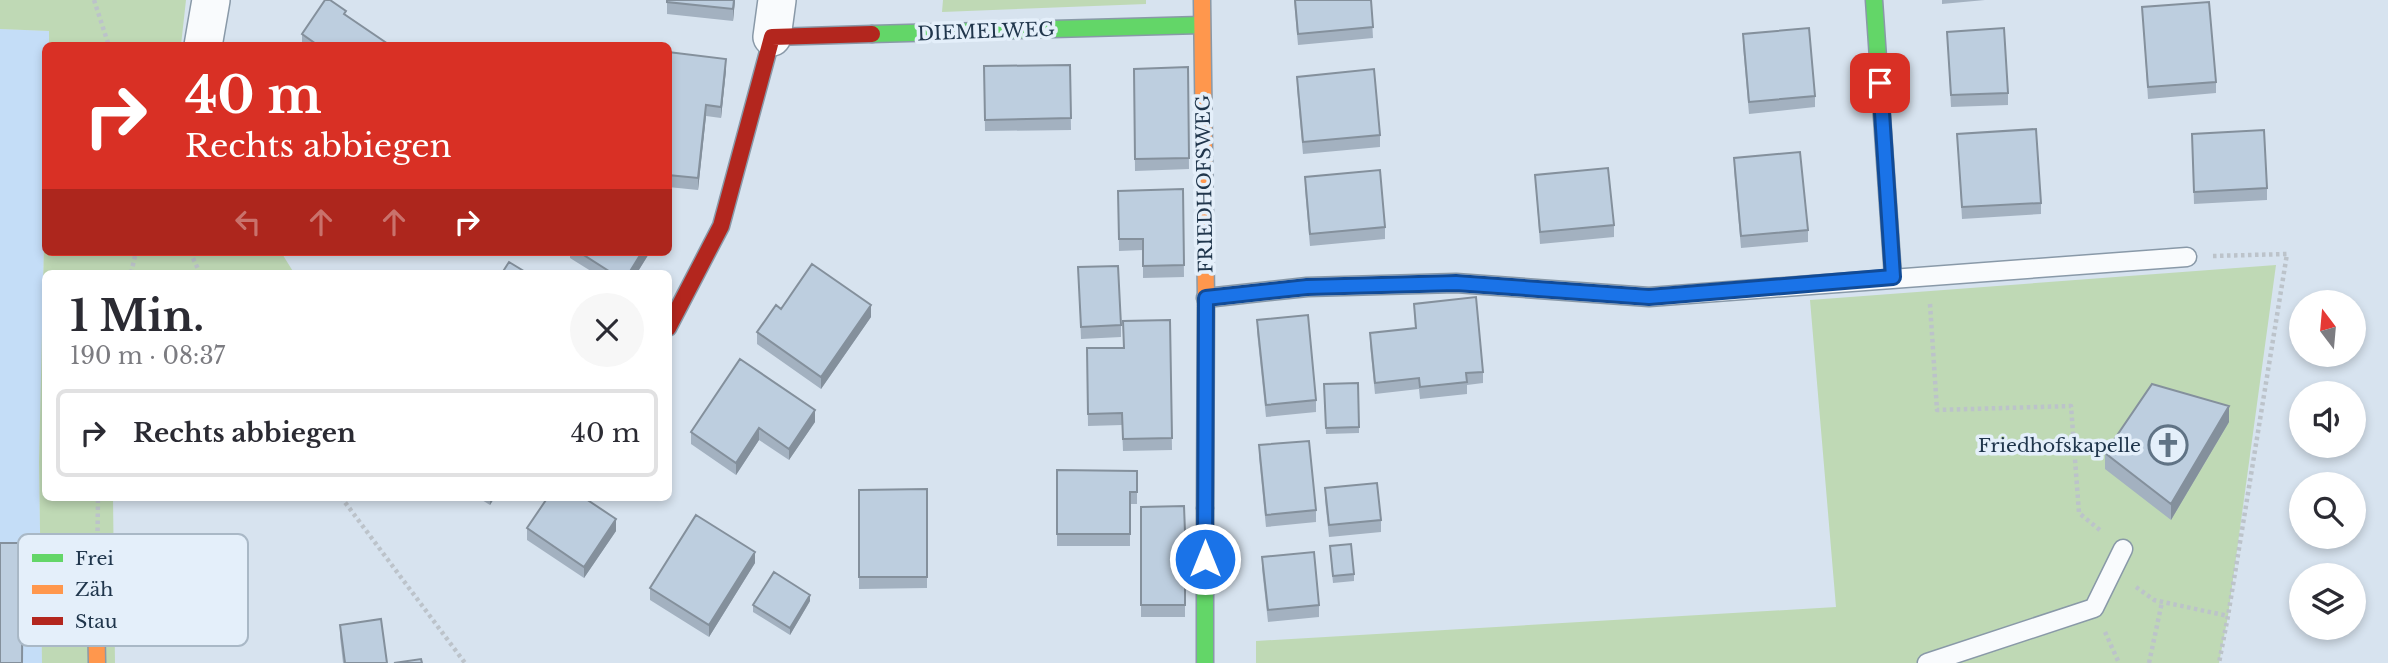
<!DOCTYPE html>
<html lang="de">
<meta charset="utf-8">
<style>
:root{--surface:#fff;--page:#f7f7f7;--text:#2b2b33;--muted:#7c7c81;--line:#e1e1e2}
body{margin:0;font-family:"Libre Baskerville",serif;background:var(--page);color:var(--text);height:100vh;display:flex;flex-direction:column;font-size:26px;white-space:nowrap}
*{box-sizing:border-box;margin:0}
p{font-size:23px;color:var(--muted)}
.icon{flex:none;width:38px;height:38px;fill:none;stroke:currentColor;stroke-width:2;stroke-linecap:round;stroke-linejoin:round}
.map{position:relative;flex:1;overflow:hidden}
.details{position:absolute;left:42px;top:270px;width:630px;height:231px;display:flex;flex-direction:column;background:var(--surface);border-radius:10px;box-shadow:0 4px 10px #0003}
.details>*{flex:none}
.hud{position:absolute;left:42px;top:42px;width:630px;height:214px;border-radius:10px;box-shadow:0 4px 10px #0003;background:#d93025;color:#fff;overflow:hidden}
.needle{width:46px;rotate:344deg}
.buttons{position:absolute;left:2289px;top:290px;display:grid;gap:14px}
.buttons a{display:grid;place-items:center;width:77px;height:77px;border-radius:50%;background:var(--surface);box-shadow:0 4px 10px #0003;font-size:35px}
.pin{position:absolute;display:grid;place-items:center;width:60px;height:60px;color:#fff;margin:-30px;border-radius:14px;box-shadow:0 4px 10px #0006}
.me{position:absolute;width:77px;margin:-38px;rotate:0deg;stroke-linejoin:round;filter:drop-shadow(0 0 5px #0008)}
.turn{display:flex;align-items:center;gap:24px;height:147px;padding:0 28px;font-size:32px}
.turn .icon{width:91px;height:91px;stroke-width:2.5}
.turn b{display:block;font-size:49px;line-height:60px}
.lanes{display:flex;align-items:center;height:66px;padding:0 28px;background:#0003;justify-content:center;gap:35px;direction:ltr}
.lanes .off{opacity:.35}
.round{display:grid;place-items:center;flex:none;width:74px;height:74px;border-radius:37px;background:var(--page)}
.overview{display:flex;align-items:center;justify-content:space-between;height:119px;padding:0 28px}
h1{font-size:42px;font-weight:700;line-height:52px}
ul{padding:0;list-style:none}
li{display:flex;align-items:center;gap:21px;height:88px;margin:0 14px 10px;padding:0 14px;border:4px solid var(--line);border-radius:10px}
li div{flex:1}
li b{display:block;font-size:26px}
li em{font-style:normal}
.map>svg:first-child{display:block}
</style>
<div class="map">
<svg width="2388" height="663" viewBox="0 0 2388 663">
<rect width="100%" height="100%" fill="#d7e3ef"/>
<!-- built -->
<path fill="#c4ddf7" d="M0 29 49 31V45L46 46 45 201 39 462 42 663H0Z"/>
<!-- green -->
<path fill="#bfd9b5" d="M0 0H186L181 45 49 46V31L0 29Z
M943 0H1146V4L942 12Z
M45 201 46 252H281L294 273H46V497H113L115 663H42L39 462Z
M2276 265 2228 616 2219 663H1256V641L1836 607 1810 300Z"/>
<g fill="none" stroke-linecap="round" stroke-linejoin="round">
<!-- lane casing -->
<g stroke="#8999a8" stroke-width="21">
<path id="lane" d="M1206 298 1307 287 1456 283 1649 297 2187 257
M1927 663 2094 608 2123 549"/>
</g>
<!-- street casing -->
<g stroke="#8999a8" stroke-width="40">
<path id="street" d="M772 37 777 0
M203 46 211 0"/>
</g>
<!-- fast casing -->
<g stroke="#8999a8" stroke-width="19">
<path id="fast" d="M1874 0 1893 277
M872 34 1201 25
M1205 663V508"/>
</g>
<!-- slow casing -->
<g stroke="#8999a8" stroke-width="19">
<path id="slow" d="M1202 0 1206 298 1205 508
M96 610 97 663"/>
</g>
<!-- jam casing -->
<g stroke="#8999a8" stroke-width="19">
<path id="jam" d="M668 328 721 226 772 37 872 34"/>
</g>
<!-- path -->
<path stroke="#bcc3ca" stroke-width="4.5" stroke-dasharray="3.5 3.5" stroke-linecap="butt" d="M94 0 109 46
M190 252 200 273
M2213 256 2287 254 2228 616
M131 273 136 252
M1930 304 1937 410 2071 406 2079 513 2101 531
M341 497 465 663
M97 573 98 497
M2136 587 2154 600 2228 616 2219 663
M2105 632 2119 663
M2149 663 2162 602"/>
<!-- lane -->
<use href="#lane" stroke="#f9fbfd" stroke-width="18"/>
<!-- street -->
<use href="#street" stroke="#f9fbfd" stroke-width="37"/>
<!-- fast -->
<use href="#fast" stroke="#63d668" stroke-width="16"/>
<!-- slow -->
<use href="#slow" stroke="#ff974d" stroke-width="16"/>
<!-- jam -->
<use href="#jam" stroke="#b3261e" stroke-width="16"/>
</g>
<!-- wall -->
<path fill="#a3b1c0" d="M735 0 733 21 667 14V2Z
M1294 0H1371L1373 38 1298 45Z
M1942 0H1985L1942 4Z
M2142 7 2216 82V93L2148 99Z
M346 15 391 46H302V34Z
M1947 32 2008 93V105L1951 107Z
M1743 34 1815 96V107L1749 114 1743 46Z
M668 52 726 70 721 118 706 116 698 190 668 187Z
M1070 65 1071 130 985 131 984 66Z
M1188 67 1189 169 1135 171 1134 69Z
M1297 77 1380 135V147L1303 154 1297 89Z
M1957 134 2041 203V214L1962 219Z
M2192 134 2267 188V200L2194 204Z
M1734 158 1808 230V242L1741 248 1734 170Z
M1535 175 1614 225V237L1540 244Z
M1305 177 1385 227V239L1310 246 1305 189Z
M1183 189 1184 277 1143 278V250L1119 251 1118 191Z
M570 252H650L637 273H594L570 258Z
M1078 267 1121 325V337L1081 339Z
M1414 304 1483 372V383L1467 385V394L1420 399 1419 389 1375 394 1370 345V333L1415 328Z
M781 309 871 317 821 389 757 344V332Z
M1170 320 1172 450 1123 451 1122 425 1088 426 1087 348H1123Z
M1257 320 1316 400V412L1266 417 1257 332Z
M1324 384 1359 427V433L1326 434Z
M815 422 789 460 759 440 736 475 691 444V432Z
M2229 422 2171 520 2105 469V453Z
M1259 445 1316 510V522L1266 527 1259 457Z
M1057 470 1137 471V504H1130V546H1057Z
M1325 488 1381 520V532L1329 537 1325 500Z
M927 489V588L859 589V490Z
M477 497H495L490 505Z
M1141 507 1185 532H1197V566H1185V617H1141Z
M527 528 616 531 584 578 527 540Z
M1330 552 1354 574V581L1333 583Z
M1262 557 1319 605V617L1268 622 1262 569Z
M755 563 709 637 650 600V588Z
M810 601 790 635 753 612V605Z
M340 625 387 663H343L340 637Z"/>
<!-- shaded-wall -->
<path fill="#84909c" d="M734 0H735L733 21V9Z
M726 59V70L721 118V107Z
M706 105V116L698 190V178Z
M642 252H650L637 273H629Z
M871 305V317L821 389V377Z
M2229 406V422L2171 520V504Z
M815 410V422L789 460V449Z
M759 428V440L736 475V463Z
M490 497H495L490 505Z
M616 519V531L584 578V567Z
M755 552V563L709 637V625Z
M810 595V601L790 635V628Z"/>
<!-- building -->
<path fill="#bdcedf" stroke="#84909c" stroke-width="2" d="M325 0H330L346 11 344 14 391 46H319L302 34Z
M667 0H734L733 9 667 2Z
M1295 0H1371L1373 27 1298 34Z
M2209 2 2216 82 2148 87 2142 7Z
M1809 28 1815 96 1749 102 1743 34Z
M2004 28 2008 93 1951 95 1947 32Z
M668 52 726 59 721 107 706 105 698 178 668 175Z
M1070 65 1071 118 985 120 984 66Z
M1188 67 1189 158 1135 159 1134 69Z
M1374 69 1380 135 1303 142 1297 77Z
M2036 129 2041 203 1962 207 1957 134Z
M2264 130 2267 188 2194 192 2192 134Z
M1800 152 1808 230 1741 236 1734 158Z
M1608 168 1614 225 1540 232 1535 175Z
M1380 170 1385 227 1310 234 1305 177Z
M1183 189 1184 265 1143 266V239H1119L1118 191Z
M579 252H642L629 273H612Z
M509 262 527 273H502Z
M812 264 871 305 821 377 757 332 776 305 781 309Z
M1118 266 1121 325 1081 327 1078 267Z
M1476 297 1483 372 1466 373 1467 382 1420 387 1419 378 1375 383 1370 333 1416 328 1414 304Z
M1308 315 1316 400 1266 405 1257 320Z
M1170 320 1172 438 1123 439 1122 413 1088 414 1087 348H1124L1123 321Z
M740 359 815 410 789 449 759 428 736 463 691 432Z
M1358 383 1359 427 1326 428 1324 384Z
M2152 384 2229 406 2171 504 2105 453Z
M1309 441 1316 510 1266 515 1259 445Z
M1057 470 1137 471V492H1130V534H1057Z
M1377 483 1381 520 1329 525 1325 488Z
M927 489V577H859V490Z
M548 497H583L616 519 584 567 527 528Z
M1184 506 1185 532H1197V554L1185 555V605H1141V507Z
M696 515 755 552 709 625 650 588Z
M0 543H23L22 663H0Z
M1351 544 1354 574 1333 576 1330 546Z
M1314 552 1319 605 1268 610 1262 557Z
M774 572 810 595 790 628 753 605Z
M381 619 387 663H345L340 625Z
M421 659 422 663H394Z"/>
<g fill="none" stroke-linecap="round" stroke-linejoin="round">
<!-- route casing -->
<g stroke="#114b97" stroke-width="18">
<path id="route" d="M1205 559 1206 298 1307 287 1456 283 1649 297 1893 277 1880 83"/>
</g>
<!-- route -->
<use href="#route" stroke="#1a73e8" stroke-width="12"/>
</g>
<!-- icons -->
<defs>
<g id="church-ring" transform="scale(2.0125)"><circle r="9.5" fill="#e4effa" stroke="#607385" stroke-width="1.5"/><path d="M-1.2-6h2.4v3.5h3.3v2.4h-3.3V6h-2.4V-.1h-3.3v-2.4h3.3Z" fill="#607385"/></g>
</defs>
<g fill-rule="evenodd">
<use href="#church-ring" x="2168" y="445"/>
</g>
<g text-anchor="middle" stroke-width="7" stroke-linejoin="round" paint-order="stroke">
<!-- street labels -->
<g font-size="19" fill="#20364c" stroke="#e4effa">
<text transform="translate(986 31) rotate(-2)" y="7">DIEMELWEG</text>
<text transform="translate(1204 184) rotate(-91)" y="7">FRIEDHOFSWEG</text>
</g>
<!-- poi labels -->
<g font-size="19" fill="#20364c" stroke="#e4effa" text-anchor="end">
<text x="2141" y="452">Friedhofskapelle</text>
</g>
</g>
<!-- legend -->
<rect x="18" y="534" width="230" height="112" rx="10" fill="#e4effa" stroke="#a9b8c6" stroke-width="2"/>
<rect x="32" y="554" width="31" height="8" fill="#63d668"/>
<rect x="32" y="585" width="31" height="9" fill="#ff974d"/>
<rect x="32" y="617" width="31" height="8" fill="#b3261e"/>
<g font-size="19" fill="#20364c">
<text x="75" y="565">Frei</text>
<text x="75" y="596">Zäh</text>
<text x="75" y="628">Stau</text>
</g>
</svg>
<div class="buttons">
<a><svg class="needle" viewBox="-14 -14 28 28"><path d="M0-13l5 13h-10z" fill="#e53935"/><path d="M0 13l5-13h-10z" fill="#7c7c81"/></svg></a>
<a><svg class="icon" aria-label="sound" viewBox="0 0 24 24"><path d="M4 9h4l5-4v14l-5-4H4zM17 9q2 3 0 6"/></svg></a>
<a><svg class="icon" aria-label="search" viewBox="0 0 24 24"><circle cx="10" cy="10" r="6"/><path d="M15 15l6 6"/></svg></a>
<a><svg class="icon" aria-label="layers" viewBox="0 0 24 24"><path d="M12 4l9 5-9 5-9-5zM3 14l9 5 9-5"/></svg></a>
</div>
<div class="pin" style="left:1880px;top:83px;background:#d93025"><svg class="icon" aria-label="arrive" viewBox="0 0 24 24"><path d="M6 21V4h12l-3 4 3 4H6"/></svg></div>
<svg class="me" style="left:1205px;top:559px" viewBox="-20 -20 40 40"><circle r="17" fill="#1a73e8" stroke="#fff" stroke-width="3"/><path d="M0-11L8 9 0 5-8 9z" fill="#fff"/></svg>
<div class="hud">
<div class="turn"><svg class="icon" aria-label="right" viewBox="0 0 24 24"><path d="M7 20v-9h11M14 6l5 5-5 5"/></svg><div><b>40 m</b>Rechts abbiegen</div></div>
<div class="lanes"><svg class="icon off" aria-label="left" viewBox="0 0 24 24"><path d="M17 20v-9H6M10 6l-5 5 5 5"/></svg><svg class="icon off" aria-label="ahead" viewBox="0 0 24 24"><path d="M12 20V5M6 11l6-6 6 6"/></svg><svg class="icon off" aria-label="ahead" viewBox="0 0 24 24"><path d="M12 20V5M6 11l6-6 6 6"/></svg><svg class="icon" aria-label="right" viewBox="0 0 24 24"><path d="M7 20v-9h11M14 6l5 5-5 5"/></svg></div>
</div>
<section class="details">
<div class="overview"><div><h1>1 Min.</h1><p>190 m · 08:37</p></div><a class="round"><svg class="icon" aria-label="close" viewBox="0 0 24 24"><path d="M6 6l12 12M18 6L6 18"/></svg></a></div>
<ul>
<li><svg class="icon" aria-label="right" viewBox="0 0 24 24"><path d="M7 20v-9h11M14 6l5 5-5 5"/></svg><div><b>Rechts abbiegen</b></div><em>40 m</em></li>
</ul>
</section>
</div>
